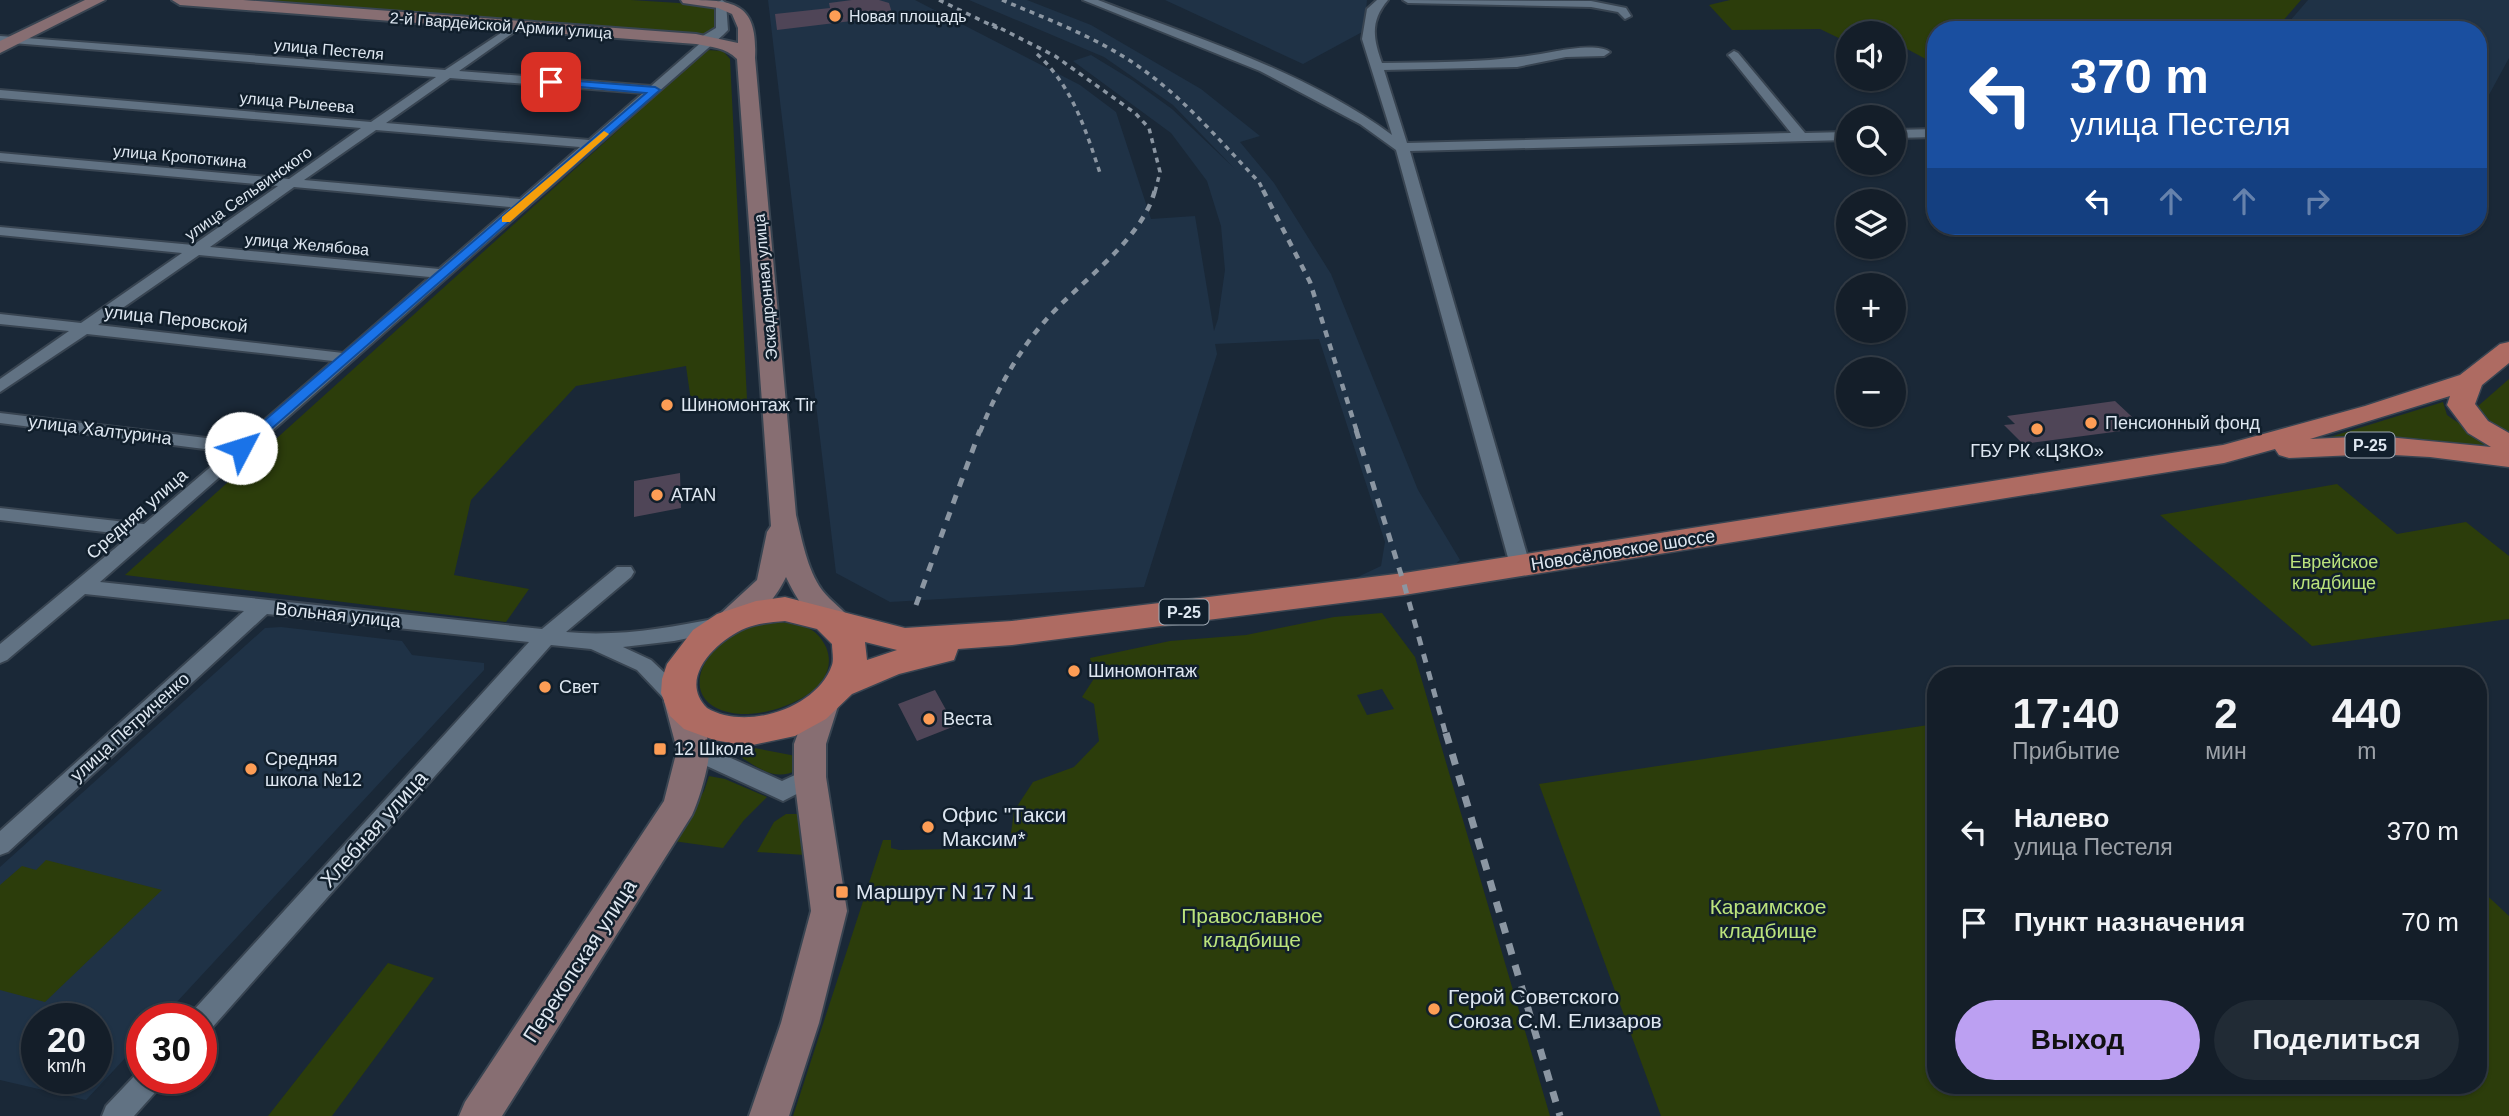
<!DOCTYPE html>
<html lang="ru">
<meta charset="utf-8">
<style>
:root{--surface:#141e29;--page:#212b35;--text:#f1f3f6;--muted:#9da2a8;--line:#333c46;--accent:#bca0f2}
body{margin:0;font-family:Helvetica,sans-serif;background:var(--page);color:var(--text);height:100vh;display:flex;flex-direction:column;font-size:26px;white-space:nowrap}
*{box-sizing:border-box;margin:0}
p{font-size:23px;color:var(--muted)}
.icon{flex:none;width:38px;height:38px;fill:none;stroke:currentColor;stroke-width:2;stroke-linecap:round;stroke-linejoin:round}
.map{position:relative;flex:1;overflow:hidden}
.panel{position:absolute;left:1927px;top:667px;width:560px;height:427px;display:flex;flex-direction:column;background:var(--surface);border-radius:28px;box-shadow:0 2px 5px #0004,0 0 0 2px var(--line)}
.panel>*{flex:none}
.guide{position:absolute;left:1927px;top:21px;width:560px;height:214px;border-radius:28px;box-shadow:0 2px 5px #0004,0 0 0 2px var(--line);background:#1a4fa0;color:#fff;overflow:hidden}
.tools{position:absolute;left:1836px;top:21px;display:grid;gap:14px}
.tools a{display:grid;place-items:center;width:70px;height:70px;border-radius:50%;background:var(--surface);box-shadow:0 2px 5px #0004,0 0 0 2px var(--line);font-size:35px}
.speed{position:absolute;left:21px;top:1003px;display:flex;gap:14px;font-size:35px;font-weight:700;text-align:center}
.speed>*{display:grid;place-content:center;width:91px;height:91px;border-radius:50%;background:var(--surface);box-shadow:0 2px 5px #0004,0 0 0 2px var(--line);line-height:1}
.speed small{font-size:18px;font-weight:400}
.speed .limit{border:10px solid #d22;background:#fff;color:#111}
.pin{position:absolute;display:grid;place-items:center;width:60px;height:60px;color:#fff;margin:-30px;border-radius:14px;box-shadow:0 4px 10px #0006}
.me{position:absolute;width:77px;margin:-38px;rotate:50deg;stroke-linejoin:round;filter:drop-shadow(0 0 5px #0008)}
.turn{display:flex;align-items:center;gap:24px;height:147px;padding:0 28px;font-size:32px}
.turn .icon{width:91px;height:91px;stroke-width:2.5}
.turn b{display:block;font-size:49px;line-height:60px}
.lanes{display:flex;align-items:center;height:66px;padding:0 28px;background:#0003;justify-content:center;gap:35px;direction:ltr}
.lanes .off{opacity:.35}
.eta{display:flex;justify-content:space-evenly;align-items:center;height:119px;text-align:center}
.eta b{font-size:42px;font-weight:600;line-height:49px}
.button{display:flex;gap:14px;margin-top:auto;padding:14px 28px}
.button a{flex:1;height:80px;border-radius:42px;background:var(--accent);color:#111;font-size:28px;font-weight:600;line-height:80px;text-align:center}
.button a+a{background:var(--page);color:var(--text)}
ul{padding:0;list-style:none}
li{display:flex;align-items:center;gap:21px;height:91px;padding:0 28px}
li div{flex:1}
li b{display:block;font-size:26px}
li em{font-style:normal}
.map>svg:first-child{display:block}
</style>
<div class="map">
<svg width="2509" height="1116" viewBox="0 0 2509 1116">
<rect width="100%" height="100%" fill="#1a2837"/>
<!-- built -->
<path fill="#1f3246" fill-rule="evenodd" d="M768 0H915L1080 85 1116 112 1151 219 1195 216 1214 331 1218 319 1225 270 1221 226 1207 181 1171 133 1073 61 1091 55 1132 80 1172 109 1235 169 1173 105 1104 57 969 0H1027L1091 25 1201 89 1260 136 1240 142 1274 183 1331 274 1418 490 1460 560 1450 569 1347 582 1381 566 1385 542 1319 339 1215 344 1217 354 1144 587 890 602 836 573Z
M1165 0H1367L1364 31 1303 64Z
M2308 0H2509V58L2478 115V30H2282Z
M281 627 402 641 412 655 484 663V670L162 1018H142V1040L86 1100 0 1080V867L265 628ZM37 1018H96V1078H37Z"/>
<!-- green -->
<path fill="#2c3d0b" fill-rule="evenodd" d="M220 0H631L710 5 718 9 717 30 699 36Z
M1730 0H2301L2275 30H1936L1935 64 1894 42V33H1848V41H1845L1820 29 1732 30 1709 5Z
M707 50 723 51 730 59 747 400 692 408 686 366 576 386 471 500 454 575 529 589 506 622 125 575Z
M2509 379V437L2503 435 2477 407Z
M2443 402 2447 415 2493 447 2330 437Z
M2337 484 2397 534 2466 522 2509 556V619L2312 646 2160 515Z
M1382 613 1415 657 1550 1116H793L883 840H891V848L899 850 1009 848 1014 811 1033 782 1074 767 1099 741 1094 704 1082 697 1095 677 1090 658 1170 641 1246 635 1334 617ZM1382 689 1394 709 1367 715 1357 695Z
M782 622C790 624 800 625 808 628 817 632 822 639 826 647 845 693 766 720 732 713 679 703 699 652 735 634 749 626 765 624 782 622Z
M1935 724 1936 1085H2478V887L2509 916V1116H1661L1539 784Z
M744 746 796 756 798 770C775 781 762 770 742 758Z
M709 776 725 779 767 797 744 820 723 848 673 841 704 791Z
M786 814H797L803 824 805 855 757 852 774 822Z
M46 860 162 890 45 1002 0 990V885L22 866 36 870Z
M388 963 434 978 332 1116H268Z"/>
<!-- building -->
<path fill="#4f4557" d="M852 0H879L889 3 893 16 777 30 775 14 830 8 829 3Z
M2115 401 2144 428 2023 444 2004 425 2015 424 2007 416Z
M680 473 681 508 634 517V481Z
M935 690 955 726 917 741 898 704Z"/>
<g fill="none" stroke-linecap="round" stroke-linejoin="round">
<!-- street casing -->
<g stroke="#384451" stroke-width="4">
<path id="street" d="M722 0 726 3 728 30 723 35 100 582 542 629 617 567H631L634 572 631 577 566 632C617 637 668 628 718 618L725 620 728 625 725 630 718 632 674 641 623 647 651 660 688 695 691 701 688 707 680 709 672 707 637 670 591 649 551 645 210 1030 201 1033V1018H189L192 1012 529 642 267 614 8 852 0 855V831L244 611 85 594 7 660 0 663V644L131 535 0 520V508L144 524 228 452 0 423V413L239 442 333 361 87 334 0 392V379L69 331 0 324V314L81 323 182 253 0 235V227L193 245 278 186 0 161V153L289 179 361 128 0 98V90L371 122 436 77 0 42V36L445 70 516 23 520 24V28L459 71 651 86 704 40 701 37 716 28V3ZM450 78 643 93 589 140 386 123ZM376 130 580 147 520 199 304 180ZM294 187 511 207 439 269 210 247ZM199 255 430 277 343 353 98 325Z
M1083 0H1098C1197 38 1305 71 1392 135L1362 39 1367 9 1377 0H1388C1370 21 1373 38 1382 63 1440 62 1499 63 1557 51 1570 49 1599 44 1610 52L1604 56 1566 57 1517 67 1384 70 1407 143 1791 133 1730 57 1728 55 1734 51 1738 53 1805 133 1848 132V140L1410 151 1530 565 1527 570H1513L1510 565 1396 150 1360 124 1260 71Z
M1403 0 1591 1 1626 8 1631 16 1625 19 1618 12 1591 7 1408 3Z
M1936 129V137L1894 138V130Z
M693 741 782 781 810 768 818 771 821 777 818 783 783 801 685 756 682 750 685 744Z
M142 1068V1078H164L160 1087 134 1116H102L106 1106Z"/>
</g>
<!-- secondary casing -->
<g stroke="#384451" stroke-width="4">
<path id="secondary" d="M85 0H105L0 53V41Z
M172 0H243L696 34 738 43V28L732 14 718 8 683 3 681 0C732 0 758 0 755 58L796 515C802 540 807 569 822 590 831 602 845 610 853 623L848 630C819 639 797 600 786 577 775 600 746 638 719 629L714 622 719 615 757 580 767 532 771 526 737 59C725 47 711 47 696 44L180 5Z
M680 689 691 693C698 705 709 737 709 751 709 767 699 800 692 815L502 1116H459L465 1102 664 801 677 750 664 701 669 693Z
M822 694 833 698 838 706 826 744V777L847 911 819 1023 789 1116H749L781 1023 811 911 794 777V744L811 698Z"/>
</g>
<!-- primary casing -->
<g stroke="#384451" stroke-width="3">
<path id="primary" d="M2509 342V363L2482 385 2475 404 2488 421 2509 433V467L2430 457 2377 454 2289 458 2279 455 2275 449 2224 463 1404 595 1012 645 958 649 954 660 899 674 852 694 826 719 795 736 748 746 714 740 684 729 670 716 661 693 662 679 667 664 693 630 717 614 756 601 785 597 905 628 1012 621 1404 573 2223 445 2365 406 2460 375 2500 344ZM2450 396 2447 405 2468 433 2491 447 2377 436 2310 439ZM785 621 817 629 832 644C832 650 834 659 832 665 817 709 745 731 707 708 677 678 717 640 746 628 758 623 772 622 785 621ZM865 642 897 650 867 660Z"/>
</g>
<!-- street -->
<use href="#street" fill="#617283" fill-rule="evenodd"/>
<!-- secondary -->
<use href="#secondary" fill="#876e72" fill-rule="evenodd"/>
<!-- primary -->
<use href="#primary" fill="#ae6b62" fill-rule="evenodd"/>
<!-- rail-far3 -->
<path stroke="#8b96a2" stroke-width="3.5" stroke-dasharray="5 5" stroke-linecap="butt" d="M939 0 999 29
M1002 0C1045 18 1090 35 1129 60 1180 93 1218 139 1259 182L1264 192
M992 24 1055 56 1135 113 1149 128 1160 172 1155 192
M1037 54C1073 87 1086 131 1101 176"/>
<!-- rail-far2 -->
<path stroke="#8b96a2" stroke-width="4.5" stroke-dasharray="7 7" stroke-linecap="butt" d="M1263 190 1310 282 1357 432
M980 432C995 394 1018 351 1045 321 1079 282 1142 241 1155 190"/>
<!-- rail-far1 -->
<path stroke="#8b96a2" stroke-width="5" stroke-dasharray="9 9" stroke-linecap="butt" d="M1356 430 1404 584 1446 735
M916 605 980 430"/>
<!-- rail -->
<path stroke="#8b96a2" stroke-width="7" stroke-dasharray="11 11" stroke-linecap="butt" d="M1446 733 1560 1116"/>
</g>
<!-- route -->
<path fill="#1a73e8" stroke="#114b97" stroke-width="2" d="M551 79 655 87 660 90 246 451H236L234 448 236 445 646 93 548 84 546 82Z"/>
<!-- slow -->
<path fill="#f59e0b" d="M604 131 609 134 607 136 510 222H502V217Z"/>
<!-- markers -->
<g fill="#fd9d55" stroke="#111f2c" stroke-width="2.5">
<circle cx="835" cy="16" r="7"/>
<circle cx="667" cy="405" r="7"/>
<circle cx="2091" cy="423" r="7"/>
<circle cx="2037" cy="429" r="7"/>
<circle cx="657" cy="495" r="7"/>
<circle cx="1074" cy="671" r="7"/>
<circle cx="545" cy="687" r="7"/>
<circle cx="929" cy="719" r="7"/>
<rect x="653" y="742" width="14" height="14" rx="3.5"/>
<circle cx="251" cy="769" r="7"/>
<circle cx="928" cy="827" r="7"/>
<rect x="835" y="885" width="14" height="14" rx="3.5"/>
<circle cx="1434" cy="1009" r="7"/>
</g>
<g text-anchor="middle" stroke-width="5" stroke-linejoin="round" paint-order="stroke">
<!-- far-poi labels -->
<g font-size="16" fill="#dee7f1" stroke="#111f2c" text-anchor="start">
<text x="849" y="22">Новая площадь</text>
</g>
<!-- far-street labels -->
<g font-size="16" fill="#dee7f1" stroke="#111f2c">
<text transform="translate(501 25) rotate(4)" y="6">2-й Гвардейской Армии улица</text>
<text transform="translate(329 49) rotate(5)" y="6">улица Пестеля</text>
<text transform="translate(297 102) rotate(5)" y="6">улица Рылеева</text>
<text transform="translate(180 156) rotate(5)" y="6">улица Кропоткина</text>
<text transform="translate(248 193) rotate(-35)" y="6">улица Сельвинского</text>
<text transform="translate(307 244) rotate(5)" y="6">улица Желябова</text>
<text transform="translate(765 287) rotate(-95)" y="6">Эскадронная улица</text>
</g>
<!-- shield labels -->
<g fill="#111f2c" stroke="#a0abb6" stroke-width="2">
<rect x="2345.5" y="432.5" width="49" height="25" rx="5"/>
<rect x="1159.5" y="599.5" width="49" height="25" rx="5"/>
</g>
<g font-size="16" font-weight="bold" fill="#dee7f1">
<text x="2370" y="451">Р-25</text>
<text x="1184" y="618">Р-25</text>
</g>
<!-- street labels -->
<g font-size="18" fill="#dee7f1" stroke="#111f2c">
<text transform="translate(176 319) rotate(6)" y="6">улица Перовской</text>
<text transform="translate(100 430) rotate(7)" y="6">улица Халтурина</text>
<text transform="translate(137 514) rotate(-41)" y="6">Средняя улица</text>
<text transform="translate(1623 550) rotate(-9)" y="6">Новосёловское шоссе</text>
<text transform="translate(338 615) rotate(6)" y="6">Вольная улица</text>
<text transform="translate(130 727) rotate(-42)" y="6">улица Петриченко</text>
</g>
<!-- poi labels -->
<g font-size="18" fill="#dee7f1" stroke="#111f2c" text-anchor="start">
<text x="681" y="411">Шиномонтаж Tir</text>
<text x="2105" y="429">Пенсионный фонд</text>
<text x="2037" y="457" text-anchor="middle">ГБУ РК «ЦЗКО»</text>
<text x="671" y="501">ATAN</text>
<text x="1088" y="677">Шиномонтаж</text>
<text x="559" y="693">Свет</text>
<text x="943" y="725">Веста</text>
<text x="674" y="755">12 Школа</text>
<text x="265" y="765">Средняя<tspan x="265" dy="21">школа №12</tspan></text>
</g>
<!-- park labels -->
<g font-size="18" fill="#bbe37c" stroke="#111f2c">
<text x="2334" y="568">Еврейское<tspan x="2334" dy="21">кладбище</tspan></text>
</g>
<!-- near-poi labels -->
<g font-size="21" fill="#dee7f1" stroke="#111f2c" text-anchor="start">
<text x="942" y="822">Офис "Такси<tspan x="942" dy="24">Максим*</tspan></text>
<text x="856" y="899">Маршрут N 17 N 1</text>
<text x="1448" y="1004">Герой Советского<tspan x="1448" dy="24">Союза С.М. Елизаров</tspan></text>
</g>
<!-- near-street labels -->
<g font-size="21" fill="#dee7f1" stroke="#111f2c">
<text transform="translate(374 829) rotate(-48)" y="7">Хлебная улица</text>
<text transform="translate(580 961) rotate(-57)" y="7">Перекопская улица</text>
</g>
<!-- near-park labels -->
<g font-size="21" fill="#bbe37c" stroke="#111f2c">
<text x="1768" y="914">Караимское<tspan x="1768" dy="24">кладбище</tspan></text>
<text x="1252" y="923">Православное<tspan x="1252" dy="24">кладбище</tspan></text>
</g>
</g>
</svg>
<div class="tools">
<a><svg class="icon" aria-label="sound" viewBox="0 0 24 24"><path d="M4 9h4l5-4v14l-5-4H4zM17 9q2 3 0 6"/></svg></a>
<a><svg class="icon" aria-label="search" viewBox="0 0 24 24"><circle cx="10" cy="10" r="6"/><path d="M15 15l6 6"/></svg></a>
<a><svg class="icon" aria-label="layers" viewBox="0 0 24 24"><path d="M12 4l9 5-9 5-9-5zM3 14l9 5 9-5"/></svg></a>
<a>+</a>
<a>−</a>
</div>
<div class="speed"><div>20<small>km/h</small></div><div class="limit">30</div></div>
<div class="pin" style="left:551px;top:82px;background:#d93025"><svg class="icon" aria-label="arrive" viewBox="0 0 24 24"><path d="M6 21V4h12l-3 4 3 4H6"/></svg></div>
<svg class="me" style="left:241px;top:448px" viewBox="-20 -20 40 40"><circle r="19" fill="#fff"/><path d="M0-13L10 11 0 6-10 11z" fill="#1a73e8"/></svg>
<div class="guide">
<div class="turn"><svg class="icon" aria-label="left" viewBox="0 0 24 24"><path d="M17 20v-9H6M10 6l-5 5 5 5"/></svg><div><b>370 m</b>улица Пестеля</div></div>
<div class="lanes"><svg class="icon" aria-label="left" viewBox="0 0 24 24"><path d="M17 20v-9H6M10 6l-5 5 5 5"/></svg><svg class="icon off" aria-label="ahead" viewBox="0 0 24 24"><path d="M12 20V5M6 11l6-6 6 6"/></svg><svg class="icon off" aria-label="ahead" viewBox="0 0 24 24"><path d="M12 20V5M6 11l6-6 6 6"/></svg><svg class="icon off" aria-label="right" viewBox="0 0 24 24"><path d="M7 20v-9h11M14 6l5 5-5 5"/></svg></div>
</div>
<section class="panel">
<div class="eta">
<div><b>17:40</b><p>Прибытие</p></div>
<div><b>2</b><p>мин</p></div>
<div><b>440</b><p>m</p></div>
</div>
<ul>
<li><svg class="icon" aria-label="left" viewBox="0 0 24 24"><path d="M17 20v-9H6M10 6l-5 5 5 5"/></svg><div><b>Налево</b><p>улица Пестеля</p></div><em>370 m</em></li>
<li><svg class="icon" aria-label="arrive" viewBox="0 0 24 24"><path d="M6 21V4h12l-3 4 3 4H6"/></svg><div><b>Пункт назначения</b></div><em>70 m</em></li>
</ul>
<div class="button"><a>Выход</a><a>Поделиться</a></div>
</section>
</div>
